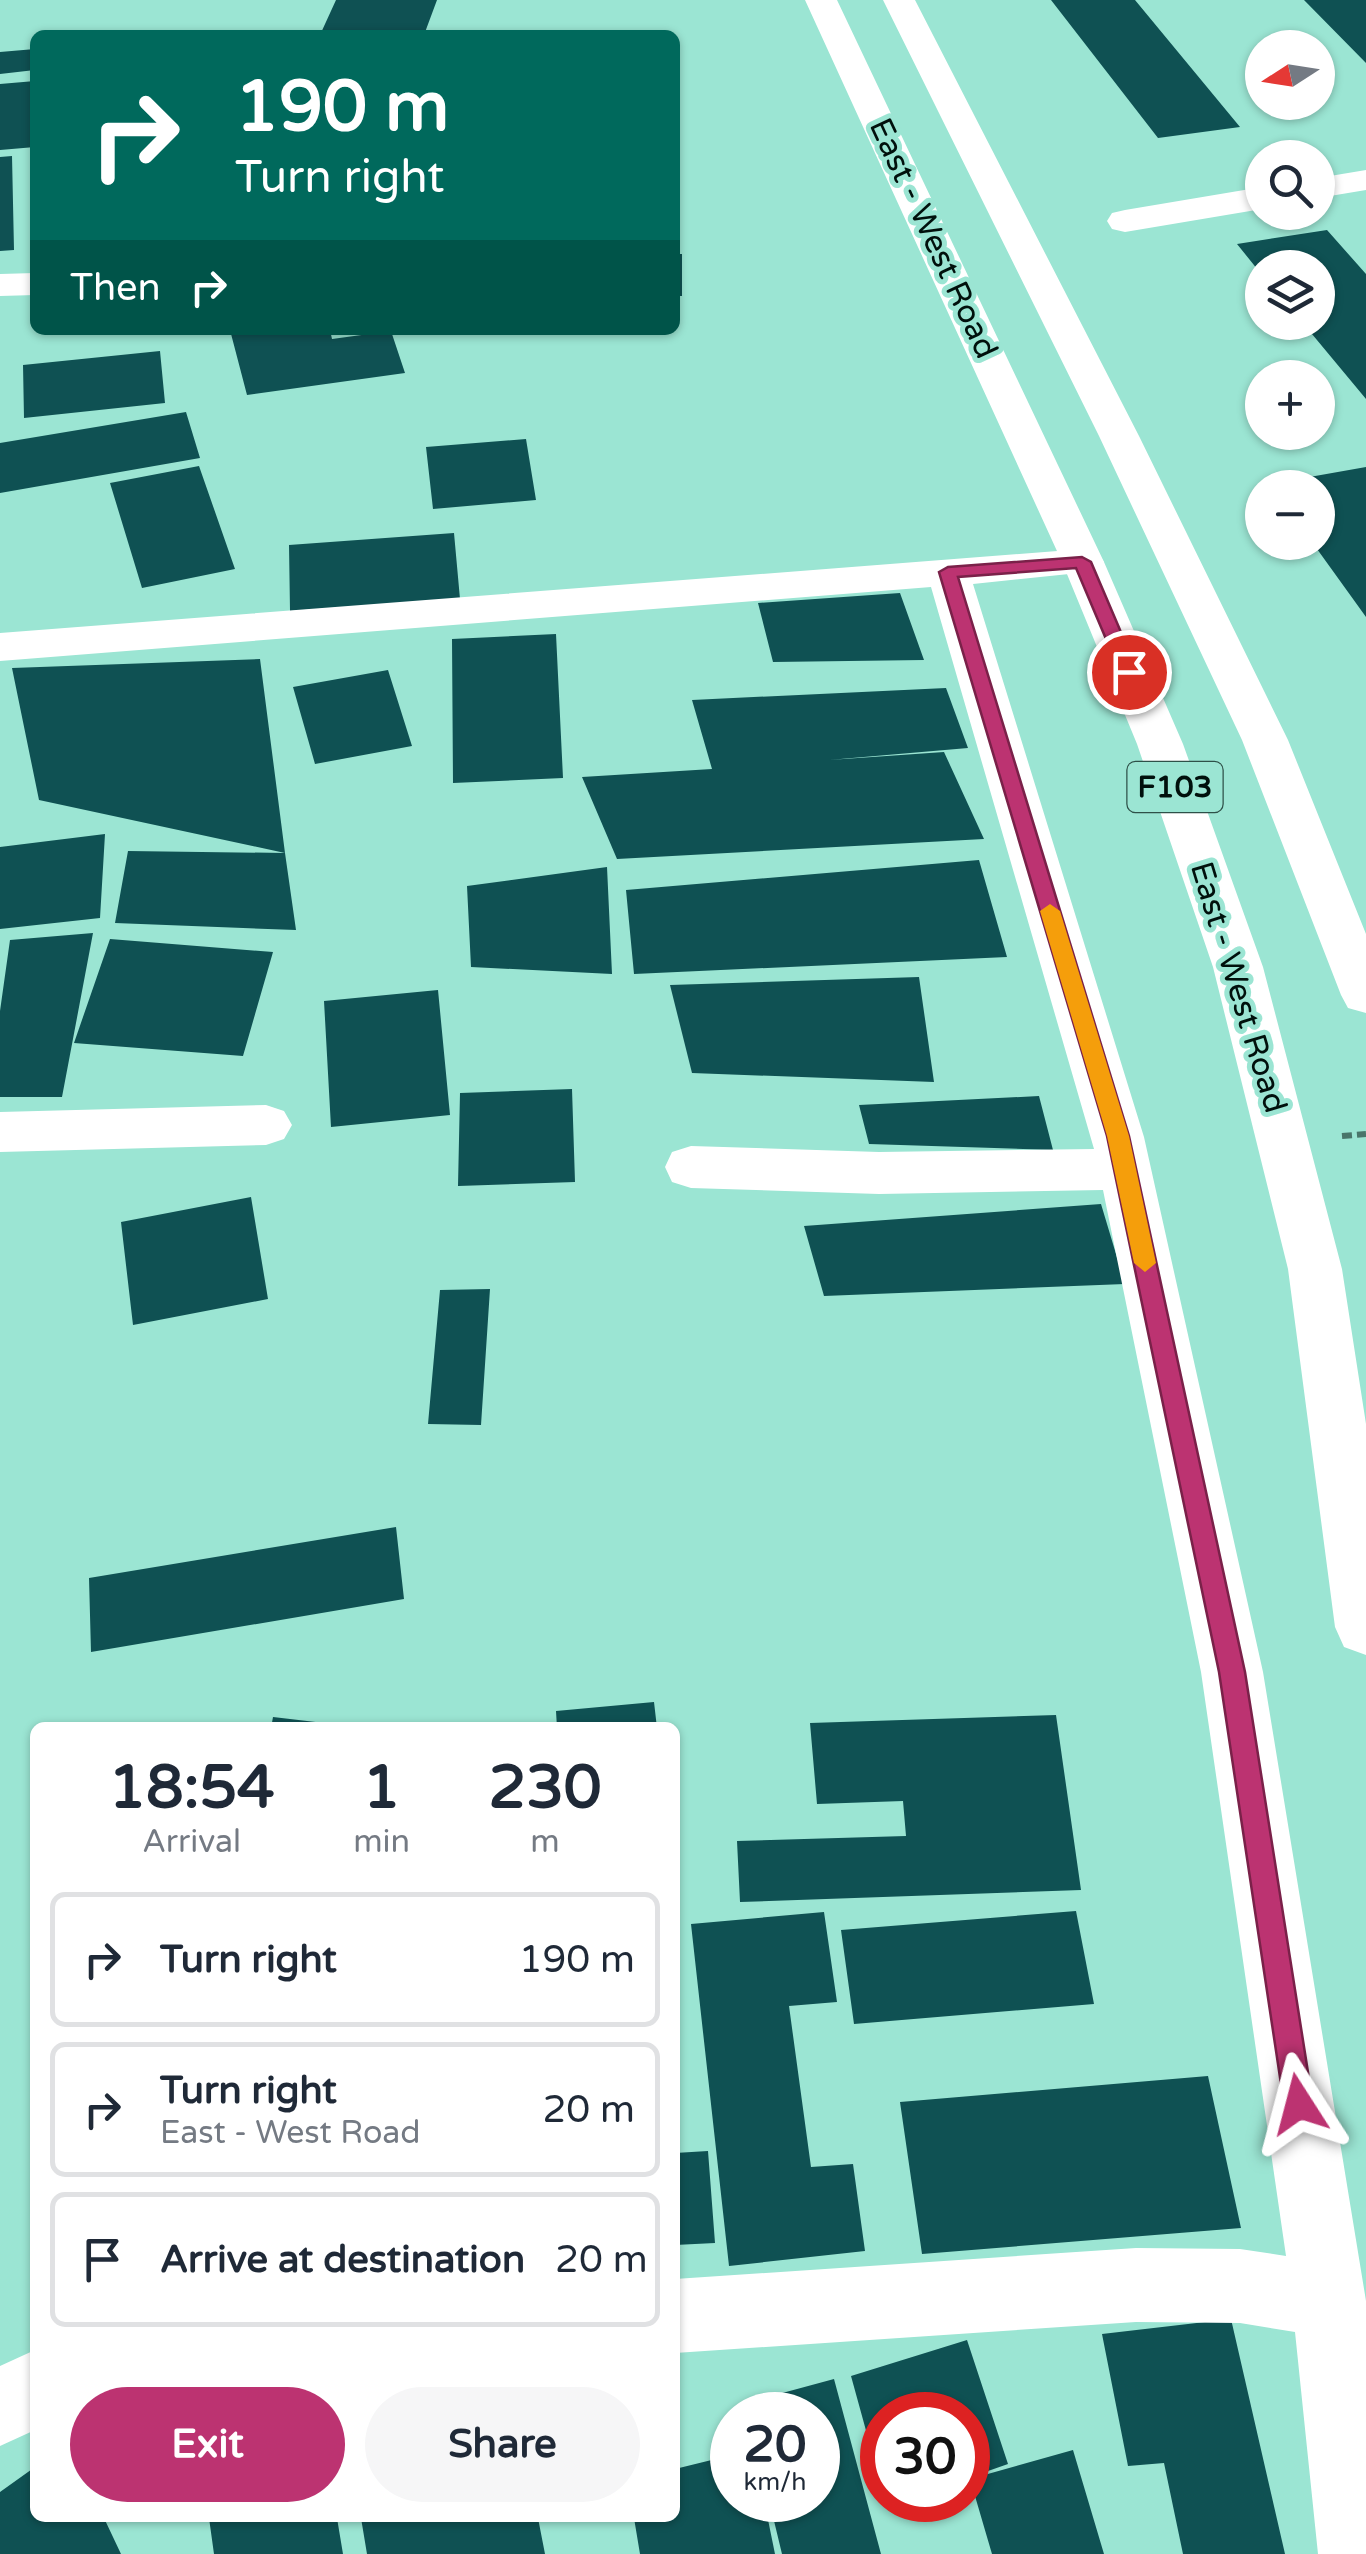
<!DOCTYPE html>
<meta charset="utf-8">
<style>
:root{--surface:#fff;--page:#f6f6f7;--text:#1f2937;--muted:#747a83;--line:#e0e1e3;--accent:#bc3371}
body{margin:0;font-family:"Varela Round",sans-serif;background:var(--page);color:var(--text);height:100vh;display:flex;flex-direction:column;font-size:38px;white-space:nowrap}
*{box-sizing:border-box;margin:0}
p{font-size:32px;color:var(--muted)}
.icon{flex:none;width:55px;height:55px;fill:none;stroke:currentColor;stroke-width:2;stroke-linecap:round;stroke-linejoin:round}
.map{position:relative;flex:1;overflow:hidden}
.panel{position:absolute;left:30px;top:1722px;width:650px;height:800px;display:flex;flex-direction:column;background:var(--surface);border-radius:15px;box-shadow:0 2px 8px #0004}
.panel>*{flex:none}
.banner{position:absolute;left:30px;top:30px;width:650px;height:305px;border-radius:15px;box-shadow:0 2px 8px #0004;background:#00695c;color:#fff;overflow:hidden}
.needle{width:65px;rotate:258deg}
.controls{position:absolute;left:1245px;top:30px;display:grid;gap:20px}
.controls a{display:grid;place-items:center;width:90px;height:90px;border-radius:50%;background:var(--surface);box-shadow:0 2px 8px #0004;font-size:50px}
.speed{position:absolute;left:710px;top:2392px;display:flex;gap:20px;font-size:50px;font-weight:700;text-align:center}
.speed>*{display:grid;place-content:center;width:130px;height:130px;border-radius:50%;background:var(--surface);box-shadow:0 2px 8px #0004;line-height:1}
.speed small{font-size:25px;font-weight:400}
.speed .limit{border:15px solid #d22;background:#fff;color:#111}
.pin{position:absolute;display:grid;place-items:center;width:85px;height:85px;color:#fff;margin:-42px;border:5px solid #fff;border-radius:50%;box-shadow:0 2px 10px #0007}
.me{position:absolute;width:110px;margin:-55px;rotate:351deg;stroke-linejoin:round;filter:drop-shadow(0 0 8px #0008)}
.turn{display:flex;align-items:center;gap:35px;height:210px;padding:0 40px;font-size:45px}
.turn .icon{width:130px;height:130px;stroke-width:2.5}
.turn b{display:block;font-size:70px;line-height:85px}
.then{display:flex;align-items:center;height:95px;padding:0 40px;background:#0003;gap:20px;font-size:38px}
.eta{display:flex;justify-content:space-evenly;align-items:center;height:170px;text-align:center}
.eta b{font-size:60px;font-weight:700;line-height:70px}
.cta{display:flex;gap:20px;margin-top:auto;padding:20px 40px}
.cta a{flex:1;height:115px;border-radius:60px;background:var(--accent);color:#fff;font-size:40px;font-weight:700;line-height:115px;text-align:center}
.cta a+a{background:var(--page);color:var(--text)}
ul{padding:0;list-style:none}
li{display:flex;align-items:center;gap:30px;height:135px;margin:0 20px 15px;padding:0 20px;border:5px solid var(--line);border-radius:15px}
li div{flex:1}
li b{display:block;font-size:38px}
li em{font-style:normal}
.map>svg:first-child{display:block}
</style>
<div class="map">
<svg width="1366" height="2554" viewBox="0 0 1366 2554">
<rect width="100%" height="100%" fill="#9be5d3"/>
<!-- building -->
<path fill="#0f5153" d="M336 0H437L424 35H320Z
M1051 0H1135L1240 127 1158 138Z
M1304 0H1366V63Z
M35 49V70L0 74V52Z
M35 81V147L0 150V84Z
M12 156 14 250 0 251V157Z
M1327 230 1366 274V399L1302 322H1318V268H1262V275L1237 244Z
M675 254H682V296H675Z
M230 330H330L332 339 391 331 405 373 247 395Z
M160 351 165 403 24 418 23 365Z
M186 412 200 458 0 493V443Z
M526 439 536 500 433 509 426 447Z
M199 466 235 569 142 588 110 483Z
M1366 467V617L1312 542H1318V488H1273L1270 484Z
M454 533 460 599 290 611 289 545Z
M900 593 924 660 773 662 758 603Z
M556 634 563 778 453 783 452 639Z
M260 659 285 853 39 800 12 668Z
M388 670 412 746 315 764 293 687Z
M946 688 968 748 829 760 944 752 984 839 617 859 582 777 712 769 692 700Z
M105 834 100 918 0 929V847Z
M128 851 285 853 296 930 115 923Z
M979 860 1007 957 634 974 626 890Z
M607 867 612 974 471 967 467 886Z
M93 933 62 1097H0V1011L10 940Z
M110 939 273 952 243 1056 74 1043Z
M919 977 934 1082 692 1073 670 985Z
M438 990 450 1115 331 1127 324 1001Z
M572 1089 575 1182 458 1186 460 1093Z
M1039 1096 1053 1150 869 1144 859 1105Z
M251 1197 268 1299 133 1325 121 1222Z
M1101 1204 1125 1284 824 1296 804 1226Z
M490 1289 481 1425 428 1424 440 1290Z
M396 1527 404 1599 91 1652 89 1578Z
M654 1702 657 1728H557L556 1711Z
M1056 1715 1081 1890 740 1902 737 1841 906 1836 903 1801 817 1804 810 1723Z
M273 1717 341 1725 340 1728H271Z
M1076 1911 1094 2004 854 2024 841 1930Z
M824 1912 837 2002 789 2006 811 2167 853 2164 865 2251 729 2266 691 1924Z
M1208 2076 1241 2228 922 2254 900 2102Z
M708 2151 715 2243 675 2245V2153Z
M1231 2319 1285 2554H1183L1164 2463 1128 2466 1102 2334Z
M967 2340 1008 2464 968 2478V2415H882L881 2485 851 2376Z
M834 2379 881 2554H782L769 2500H818V2415H748L745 2403Z
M1073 2450 1104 2554H992L970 2479Z
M732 2455V2500H764L775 2554H640L634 2518H675V2469Z
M35 2467V2518H104L121 2554H0V2492Z
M209 2518H337L343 2554H214Z
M361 2518H538L545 2554H367Z"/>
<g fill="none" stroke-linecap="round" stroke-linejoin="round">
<!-- path -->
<path stroke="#49756a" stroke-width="6" stroke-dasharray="10 5" stroke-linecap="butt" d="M1342 1136 1366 1134"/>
<!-- minor -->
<path fill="#fff" fill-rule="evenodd" d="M1366 170V190L1318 198V178Z
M1262 187V209L1125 232 1112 229 1107 221 1112 213 1125 210Z
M35 273V295L0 296V274Z
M1083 549 1098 553 1104 562 1098 571 973 584 1144 1137 1263 1672 1366 2301V2554H1318L1295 2332 1240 2323 1136 2322 675 2353V2279L1136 2248 1240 2249 1286 2256 1201 1672 1103 1190 879 1194 691 1188 672 1182 665 1167 672 1152 691 1146 879 1152 1094 1149 931 587 0 661V633Z
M266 1105 284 1111 292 1125 284 1139 266 1145 0 1152V1112Z
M35 2350V2430L0 2446V2366Z"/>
<!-- primary -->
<path fill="#fff" fill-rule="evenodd" d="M805 0H837L1104 562 1183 744 1263 967 1342 1269 1366 1424V1655L1344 1647 1335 1627 1288 1269 1213 967 1137 744 1062 562Z
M883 0H915L1139 436 1288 740 1366 934V1013L1348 1008 1341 995 1242 740 1099 436Z"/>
</g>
<!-- route -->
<path fill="#bc3371" stroke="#7a2149" stroke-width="2.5" d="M1082 557 1091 562 1138 672 1135 676 1129 677 1120 672 1076 568 958 577 1129 1136 1245 1672 1313 2104 1309 2114 1299 2119 1288 2114 1284 2104 1219 1672 1107 1136 939 572 948 567Z"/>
<!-- slow -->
<path fill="#f59e0b" d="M1050 904 1060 911 1129 1136 1156 1263 1145 1272 1134 1263 1107 1136 1040 911Z"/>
<g text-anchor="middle" stroke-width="10" stroke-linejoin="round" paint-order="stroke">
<!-- shield labels -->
<rect fill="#9be5d3" stroke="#2e5048" stroke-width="2.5" x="1127.5" y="762" width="95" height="50" rx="8"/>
<g font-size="30" font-weight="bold" fill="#00100c">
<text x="1175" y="797">F103</text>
</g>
<!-- street labels -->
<g font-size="32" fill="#00100c" stroke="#9be5d3">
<text transform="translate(934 238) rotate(65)" y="11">East - West Road</text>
<text transform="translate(1239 987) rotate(73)" y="11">East - West Road</text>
</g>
</g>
</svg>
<div class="controls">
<a><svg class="needle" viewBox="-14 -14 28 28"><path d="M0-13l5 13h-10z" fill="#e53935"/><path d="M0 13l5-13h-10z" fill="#747a83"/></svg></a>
<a><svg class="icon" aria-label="search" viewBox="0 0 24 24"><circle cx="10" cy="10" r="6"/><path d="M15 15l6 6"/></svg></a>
<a><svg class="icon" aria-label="layers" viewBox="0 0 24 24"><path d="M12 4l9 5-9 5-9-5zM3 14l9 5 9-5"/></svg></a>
<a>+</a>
<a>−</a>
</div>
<div class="speed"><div>20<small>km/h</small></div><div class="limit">30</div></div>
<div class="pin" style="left:1129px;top:672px;background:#d93025"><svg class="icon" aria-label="arrive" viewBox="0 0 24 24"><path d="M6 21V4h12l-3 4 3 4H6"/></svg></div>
<svg class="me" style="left:1299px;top:2104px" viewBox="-20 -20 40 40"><path d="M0-17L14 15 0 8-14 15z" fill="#bc3371" stroke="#fff" stroke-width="4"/></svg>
<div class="banner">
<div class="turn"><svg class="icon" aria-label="right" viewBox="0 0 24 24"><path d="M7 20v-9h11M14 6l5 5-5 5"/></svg><div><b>190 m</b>Turn right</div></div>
<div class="then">Then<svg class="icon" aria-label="right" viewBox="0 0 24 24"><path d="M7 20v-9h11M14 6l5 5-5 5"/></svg></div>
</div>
<section class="panel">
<div class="eta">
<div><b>18:54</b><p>Arrival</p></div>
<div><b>1</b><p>min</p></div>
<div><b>230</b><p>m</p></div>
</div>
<ul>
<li><svg class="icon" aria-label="right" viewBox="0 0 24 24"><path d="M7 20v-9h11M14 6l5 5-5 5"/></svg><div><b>Turn right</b></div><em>190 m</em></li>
<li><svg class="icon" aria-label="right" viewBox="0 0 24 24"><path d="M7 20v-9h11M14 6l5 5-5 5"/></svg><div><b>Turn right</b><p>East - West Road</p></div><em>20 m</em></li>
<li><svg class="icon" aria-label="arrive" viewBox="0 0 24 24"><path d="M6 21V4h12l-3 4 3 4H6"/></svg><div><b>Arrive at destination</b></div><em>20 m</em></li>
</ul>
<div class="cta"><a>Exit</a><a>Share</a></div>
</section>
</div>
